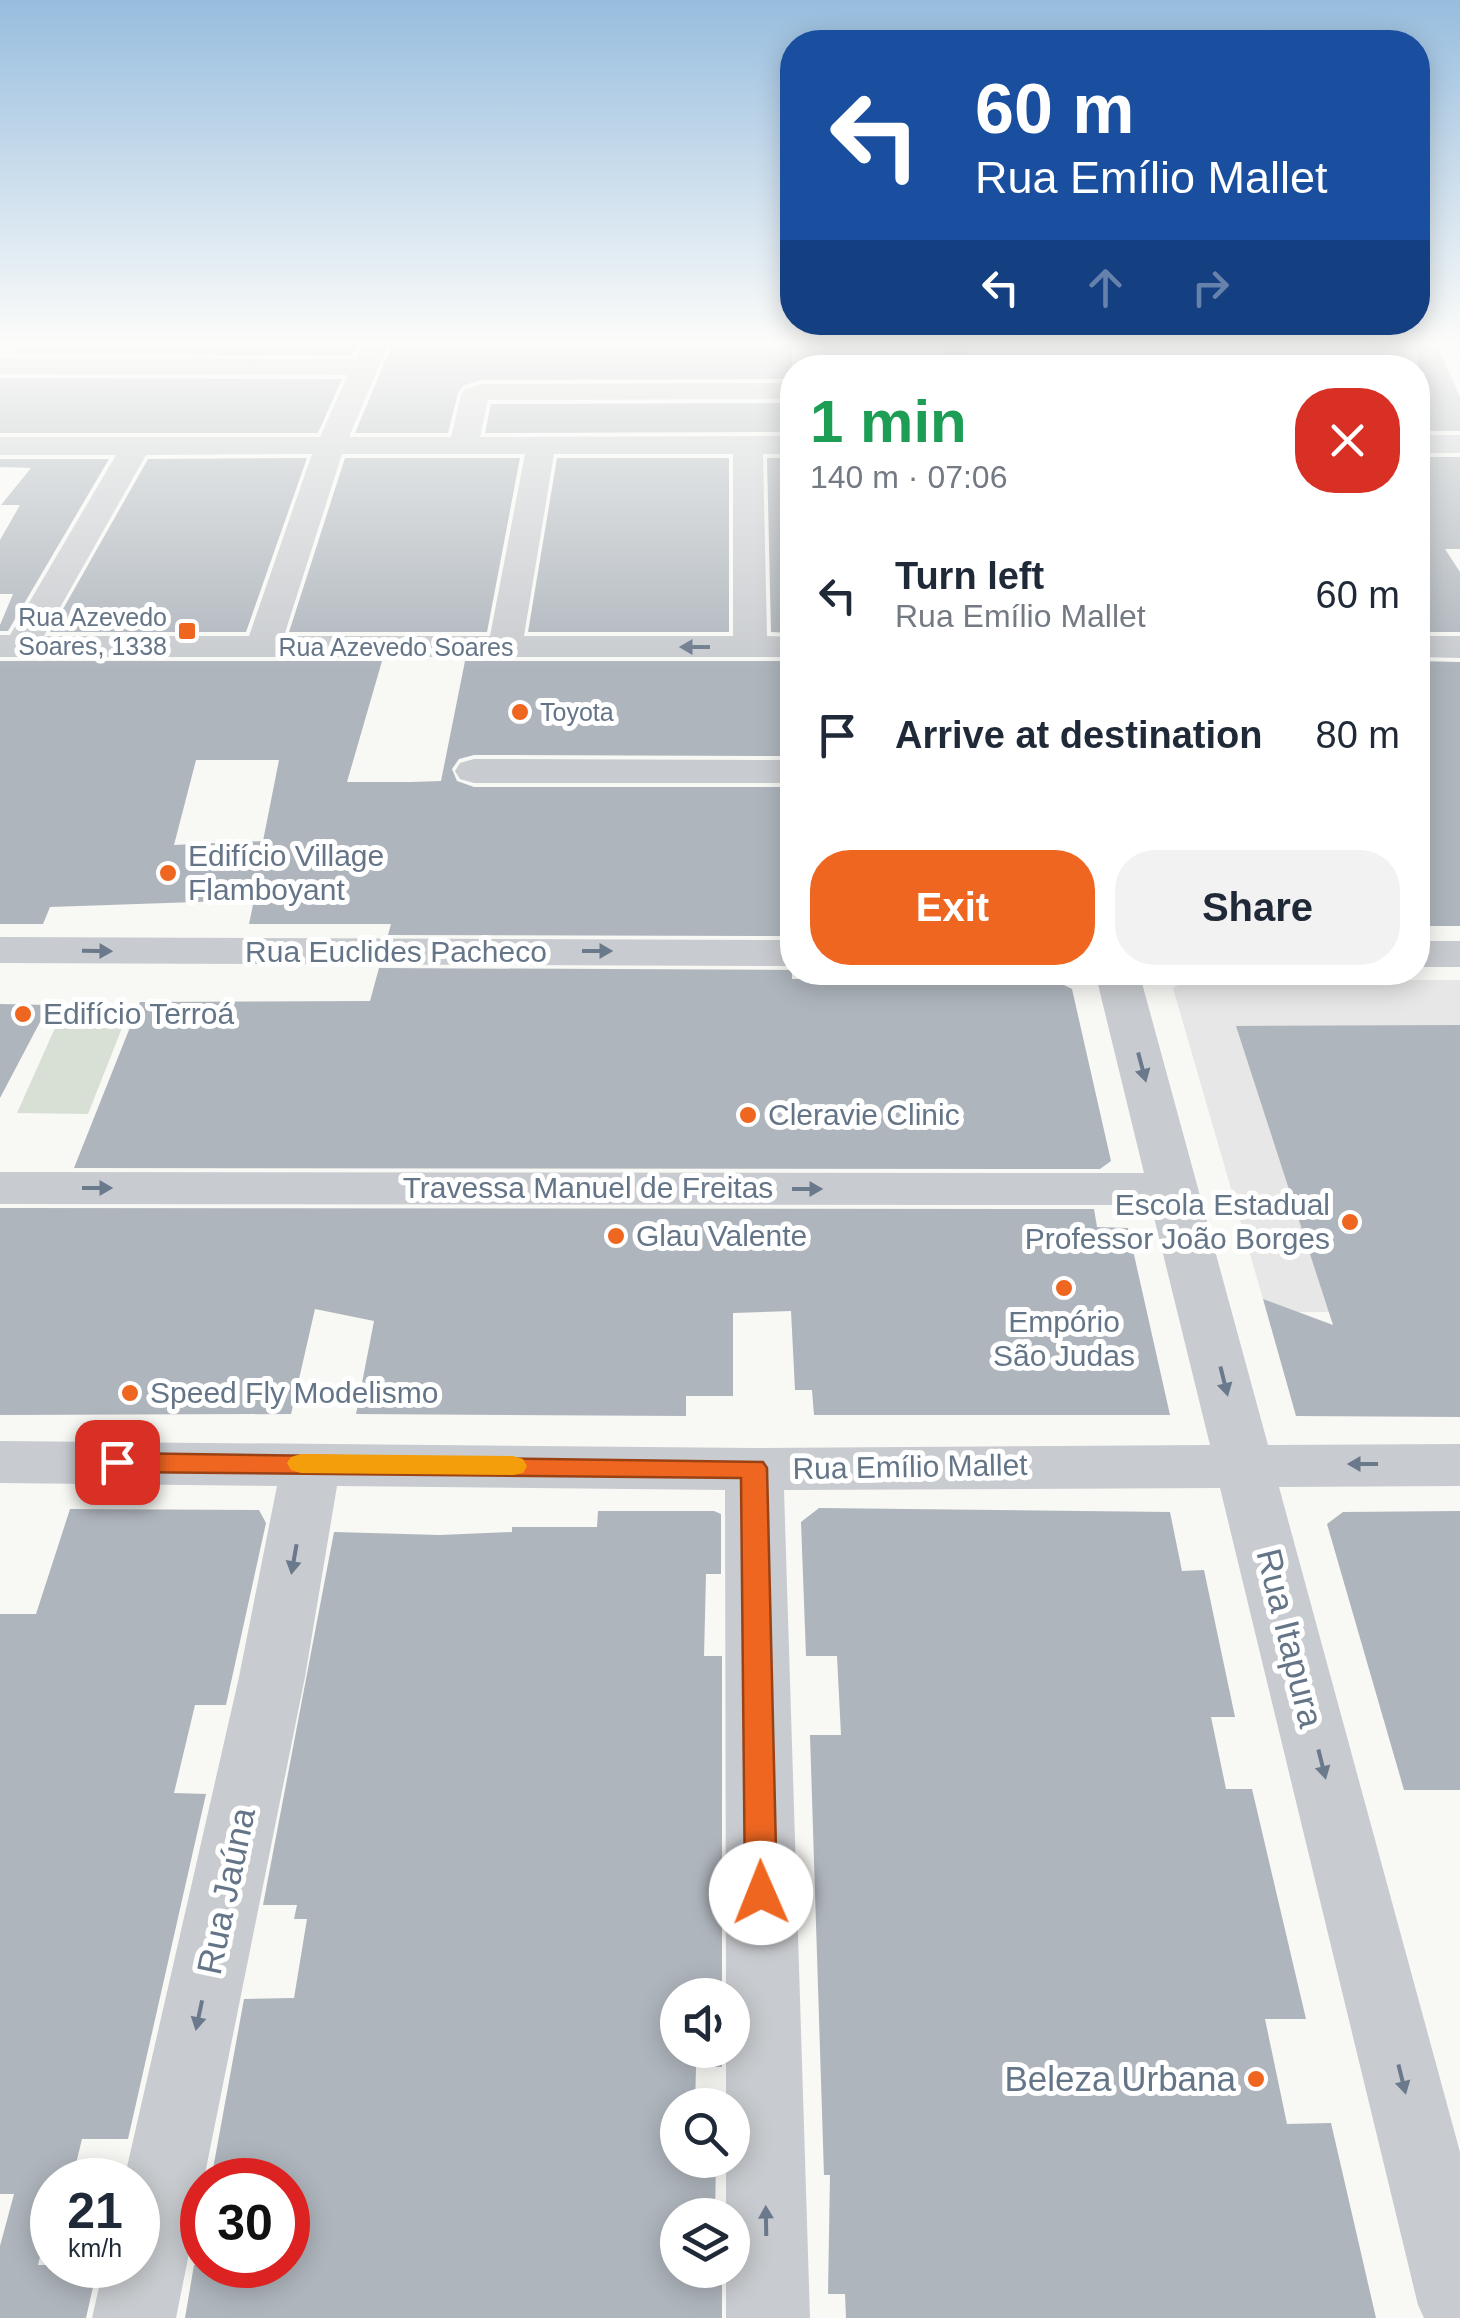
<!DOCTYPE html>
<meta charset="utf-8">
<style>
:root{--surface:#fff;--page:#f2f2f3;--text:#1f2937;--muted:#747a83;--accent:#ee6620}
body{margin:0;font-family:Helvetica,sans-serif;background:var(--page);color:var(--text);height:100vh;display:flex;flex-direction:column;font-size:38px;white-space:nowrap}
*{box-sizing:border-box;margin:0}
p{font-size:32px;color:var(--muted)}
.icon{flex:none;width:55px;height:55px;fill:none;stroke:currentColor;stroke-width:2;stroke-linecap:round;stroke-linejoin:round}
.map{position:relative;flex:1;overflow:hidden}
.sheet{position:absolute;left:780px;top:355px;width:650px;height:630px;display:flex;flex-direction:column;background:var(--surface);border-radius:40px;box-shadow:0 5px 25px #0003}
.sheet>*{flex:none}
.top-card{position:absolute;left:780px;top:30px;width:650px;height:305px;border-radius:40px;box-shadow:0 5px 25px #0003;background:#1a4fa0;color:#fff;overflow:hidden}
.fabs{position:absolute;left:660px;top:1978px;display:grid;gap:20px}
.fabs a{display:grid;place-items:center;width:90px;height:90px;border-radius:50%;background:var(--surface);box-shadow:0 5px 25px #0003;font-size:50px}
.speed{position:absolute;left:30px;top:2158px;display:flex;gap:20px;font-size:50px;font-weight:700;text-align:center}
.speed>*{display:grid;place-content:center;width:130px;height:130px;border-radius:50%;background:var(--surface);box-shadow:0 5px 25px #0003;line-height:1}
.speed small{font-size:25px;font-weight:400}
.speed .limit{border:15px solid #d22;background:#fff;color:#111}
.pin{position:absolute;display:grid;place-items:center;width:85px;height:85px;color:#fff;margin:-42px;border-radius:20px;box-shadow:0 5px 15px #0006}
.me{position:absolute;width:110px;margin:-55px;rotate:359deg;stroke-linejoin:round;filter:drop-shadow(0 0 8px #0008)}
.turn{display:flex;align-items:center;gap:35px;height:210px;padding:0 30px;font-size:45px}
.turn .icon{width:130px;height:130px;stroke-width:2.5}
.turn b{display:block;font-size:70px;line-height:85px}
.lanes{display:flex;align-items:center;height:95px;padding:0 30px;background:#0003;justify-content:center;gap:50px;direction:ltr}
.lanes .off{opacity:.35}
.round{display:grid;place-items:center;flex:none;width:105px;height:105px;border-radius:40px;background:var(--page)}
.headline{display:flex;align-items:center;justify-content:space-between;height:170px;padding:0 30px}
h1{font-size:60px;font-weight:700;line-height:75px;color:#1e9e55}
.primary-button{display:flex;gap:20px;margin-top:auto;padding:20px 30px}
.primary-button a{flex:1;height:115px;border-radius:40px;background:var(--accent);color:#fff;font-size:40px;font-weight:700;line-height:115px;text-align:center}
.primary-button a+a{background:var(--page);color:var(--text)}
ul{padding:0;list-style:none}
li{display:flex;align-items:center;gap:30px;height:140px;padding:0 30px}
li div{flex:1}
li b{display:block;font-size:38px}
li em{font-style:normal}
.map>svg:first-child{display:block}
</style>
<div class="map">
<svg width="1460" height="2318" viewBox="0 0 1460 2318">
<rect width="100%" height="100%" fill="#f8f8f5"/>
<!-- built -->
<path fill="#e6e7e6" d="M1460 980V1312H1298L1263 1299 1173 988 1185 981Z"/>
<!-- green -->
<path fill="#d8e0d6" d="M55 1028H122L88 1114 17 1113Z"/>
<!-- building -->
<path fill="#aeb5bc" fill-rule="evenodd" d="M19 345H358L353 355 12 354Z
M392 345H792V379L482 380 464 385 458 393 448 433H355Z
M1418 345H1437L1460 397V431H1418Z
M0 378 342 379 318 433H0Z
M792 403V432L485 433 491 404Z
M1418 457H1460V549H1445L1460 572V632H1418Z
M307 458 246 632H50L148 459Z
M345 458H520L487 632H289Z
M557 458H729V632H528Z
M767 458H792V633L771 632Z
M0 459H109L8 631H0V625L13 594H0V540L20 505H1L31 468 0 467Z
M0 661H382L347 782H411L441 781 465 661H792V756L474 755 459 759 452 769 457 781 474 787H792V936L388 935 391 924H249L254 900 50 907 43 924H0ZM196 760H279L263 841 174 845Z
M1418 661 1460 662V926H1418Z
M379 968 792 970V979L1056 981 1072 989 1111 1161 1100 1169 74 1168 140 1002 370 1001Z
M0 1004 49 1005 0 1098Z
M1460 1025V1417L1296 1416 1263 1299 1333 1325 1236 1026Z
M0 1208 1094 1209 1097 1227 1128 1228 1170 1415H814L812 1390H795L791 1311 733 1313V1396H686V1416L356 1414 374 1321 315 1309 291 1414 0 1415Z
M819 1508 1170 1512 1182 1571 1204 1570 1235 1717H1211L1226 1789H1252L1306 2019H1265L1287 2124 1331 2123 1376 2318H846L845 2294H828L830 2175H824L810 1735H841L837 1656H806L801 1522Z
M70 1509 259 1510 266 1523 226 1705H195L174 1793 206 1794 128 2139H82L73 2176H52V2207L38 2265H98L86 2318H0V2246L14 2194H0V1614H36Z
M598 1511H714L721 1514V1574H706L704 1656H722V1995H678V2050H722V2067H696L695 2105H678V2160H716L715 2215H678V2270H722V2318H185L194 2265H288V2180H211L244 1999 294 1998 307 1919H294L297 1905H263L334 1532 440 1535 512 1532V1527H597Z
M1460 1511V1790H1404L1327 1524 1343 1512Z"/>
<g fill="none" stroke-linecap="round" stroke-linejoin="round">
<!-- minor -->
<path fill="#c8cbcf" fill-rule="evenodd" d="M362 345H388L349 437H451L461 395 465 389 482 384 792 383V399L488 400 480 437 792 436V454H763L767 636 792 637V657H0V635H10L116 455H0V437H320L348 375 0 374V358L355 359ZM312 454 249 636H44L146 455ZM342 454H525L490 636H284ZM554 454H733V636H524Z
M942 345H968L973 368H946Z
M1418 435H1460V453H1418Z
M1418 636H1460V658L1418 657Z
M474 759 792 760V783H474L460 779 455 771 460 763Z
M0 937 792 940V966L0 963Z
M1418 941H1460V967H1418Z
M1095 972H1139L1268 1445 1460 1444V1486L1279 1487 1460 2152V2318H1424L1418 2305 1220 1488 784 1490 810 2318H726V2270H732V2215H726V2160H732V2105H726V2050H732V1995H726L725 1490 337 1486 305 1677 176 2318H92L104 2265H138V2180H124L239 1677 277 1486 0 1483V1441L754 1448 1210 1445 1151 1205 0 1204V1172L1144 1173Z"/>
</g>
<!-- one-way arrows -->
<defs><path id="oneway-solid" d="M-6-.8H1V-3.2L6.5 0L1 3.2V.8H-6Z" transform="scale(2.5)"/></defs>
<g fill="#6a798c">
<use href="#oneway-solid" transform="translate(695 647) rotate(-180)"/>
<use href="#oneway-solid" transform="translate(97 951) rotate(1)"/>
<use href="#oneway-solid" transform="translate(597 951)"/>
<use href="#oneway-solid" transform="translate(1142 1067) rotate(75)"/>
<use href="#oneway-solid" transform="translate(97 1188)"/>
<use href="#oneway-solid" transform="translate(807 1189)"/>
<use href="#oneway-solid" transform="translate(1224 1381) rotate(76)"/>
<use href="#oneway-solid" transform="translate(1363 1464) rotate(-180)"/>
<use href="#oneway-solid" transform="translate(294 1559) rotate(100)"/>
<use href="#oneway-solid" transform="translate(1322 1764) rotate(76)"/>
<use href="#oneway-solid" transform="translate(199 2015) rotate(102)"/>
<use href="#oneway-solid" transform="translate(1402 2079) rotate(76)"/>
<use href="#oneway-solid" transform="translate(766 2221) rotate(-91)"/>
</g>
<!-- sky -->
<linearGradient id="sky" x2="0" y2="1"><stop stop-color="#97bdde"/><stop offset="0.51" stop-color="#fcfcfa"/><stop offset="1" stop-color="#fcfcfa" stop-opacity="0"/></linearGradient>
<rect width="1460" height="670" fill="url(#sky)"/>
<!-- route -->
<path fill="#ee6620" stroke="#9b4215" stroke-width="2.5" d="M117 1453 763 1462 767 1468 777 1893 772 1903 761 1908 749 1903 745 1893 741 1478 117 1472 107 1469 103 1462 107 1456Z"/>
<!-- slow -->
<path fill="#f59e0b" d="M301 1454 513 1456 523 1459 527 1466 523 1473 513 1475 301 1473 291 1470 287 1463 291 1457Z"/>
<!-- markers -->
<g fill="#ee6620" stroke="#fff" stroke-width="4">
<rect x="177" y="621" width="20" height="20" rx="5"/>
<circle cx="520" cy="712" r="10"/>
<circle cx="168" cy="873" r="10"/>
<circle cx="23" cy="1014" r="10"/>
<circle cx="748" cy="1115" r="10"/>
<circle cx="1350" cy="1222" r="10"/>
<circle cx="616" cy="1236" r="10"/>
<circle cx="1064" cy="1288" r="10"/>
<circle cx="130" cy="1393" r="10"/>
<circle cx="1256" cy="2079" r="10"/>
</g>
<g text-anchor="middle" stroke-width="10" stroke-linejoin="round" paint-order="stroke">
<!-- far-poi labels -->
<g font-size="25" fill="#657588" stroke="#fff" text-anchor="end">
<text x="167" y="626">Rua Azevedo<tspan x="167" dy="29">Soares, 1338</tspan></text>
<text x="540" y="721" text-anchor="start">Toyota</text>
</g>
<!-- far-street labels -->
<g font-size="25" fill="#657588" stroke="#fff">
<text x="396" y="656">Rua Azevedo Soares</text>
</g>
<!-- poi labels -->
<g font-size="30" fill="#657588" stroke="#fff" text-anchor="start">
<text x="188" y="866">Edifício Village<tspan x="188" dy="34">Flamboyant</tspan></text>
<text x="43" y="1024">Edifício Terroá</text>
<text x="768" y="1125">Cleravie Clinic</text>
<text x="1330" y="1215" text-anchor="end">Escola Estadual<tspan x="1330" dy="34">Professor João Borges</tspan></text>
<text x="636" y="1246">Glau Valente</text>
<text x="1064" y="1332" text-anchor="middle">Empório<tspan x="1064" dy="34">São Judas</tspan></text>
<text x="150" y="1403">Speed Fly Modelismo</text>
</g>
<!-- street labels -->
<g font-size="30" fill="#657588" stroke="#fff">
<text x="396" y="962">Rua Euclides Pacheco</text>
<text x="588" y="1198">Travessa Manuel de Freitas</text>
<text transform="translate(910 1467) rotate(-1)" y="10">Rua Emílio Mallet</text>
</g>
<!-- near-street labels -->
<g font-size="35" fill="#657588" stroke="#fff">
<text transform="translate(1290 1638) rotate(76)" y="12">Rua Itapura</text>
<text transform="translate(226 1891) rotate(-78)" y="12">Rua Jaúna</text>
</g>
<!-- near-poi labels -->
<g font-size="35" fill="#657588" stroke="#fff" text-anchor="end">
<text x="1236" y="2091">Beleza Urbana</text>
</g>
</g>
</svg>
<div class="fabs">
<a><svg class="icon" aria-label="sound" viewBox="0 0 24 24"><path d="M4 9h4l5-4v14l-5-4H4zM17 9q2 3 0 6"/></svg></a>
<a><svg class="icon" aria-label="search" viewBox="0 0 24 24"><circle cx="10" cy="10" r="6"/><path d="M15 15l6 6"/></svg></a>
<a><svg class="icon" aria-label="layers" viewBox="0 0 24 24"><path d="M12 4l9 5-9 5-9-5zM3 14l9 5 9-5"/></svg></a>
</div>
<div class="speed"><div>21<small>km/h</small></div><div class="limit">30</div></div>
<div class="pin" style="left:117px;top:1462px;background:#d93025"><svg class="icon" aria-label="arrive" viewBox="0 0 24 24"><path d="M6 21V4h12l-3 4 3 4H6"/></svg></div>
<svg class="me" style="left:761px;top:1893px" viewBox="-20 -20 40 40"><circle r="19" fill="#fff"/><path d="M0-13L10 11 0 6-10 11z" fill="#ee6620"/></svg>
<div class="top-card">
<div class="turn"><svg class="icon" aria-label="left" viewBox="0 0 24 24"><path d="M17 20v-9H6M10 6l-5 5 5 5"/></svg><div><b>60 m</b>Rua Emílio Mallet</div></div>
<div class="lanes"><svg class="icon" aria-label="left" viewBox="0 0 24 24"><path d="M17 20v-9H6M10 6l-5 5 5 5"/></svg><svg class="icon off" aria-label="ahead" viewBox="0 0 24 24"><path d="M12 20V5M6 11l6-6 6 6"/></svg><svg class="icon off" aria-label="right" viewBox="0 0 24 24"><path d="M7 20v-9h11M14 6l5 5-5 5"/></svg></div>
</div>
<section class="sheet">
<div class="headline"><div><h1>1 min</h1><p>140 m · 07:06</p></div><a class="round" style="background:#d93025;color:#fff"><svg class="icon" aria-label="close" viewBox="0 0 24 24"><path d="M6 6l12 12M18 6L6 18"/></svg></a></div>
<ul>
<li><svg class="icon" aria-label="left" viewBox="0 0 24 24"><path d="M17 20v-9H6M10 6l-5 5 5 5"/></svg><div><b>Turn left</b><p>Rua Emílio Mallet</p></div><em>60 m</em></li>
<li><svg class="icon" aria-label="arrive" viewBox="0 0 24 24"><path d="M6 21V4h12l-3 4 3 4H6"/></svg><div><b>Arrive at destination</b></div><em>80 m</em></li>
</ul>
<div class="primary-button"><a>Exit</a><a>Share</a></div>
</section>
</div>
